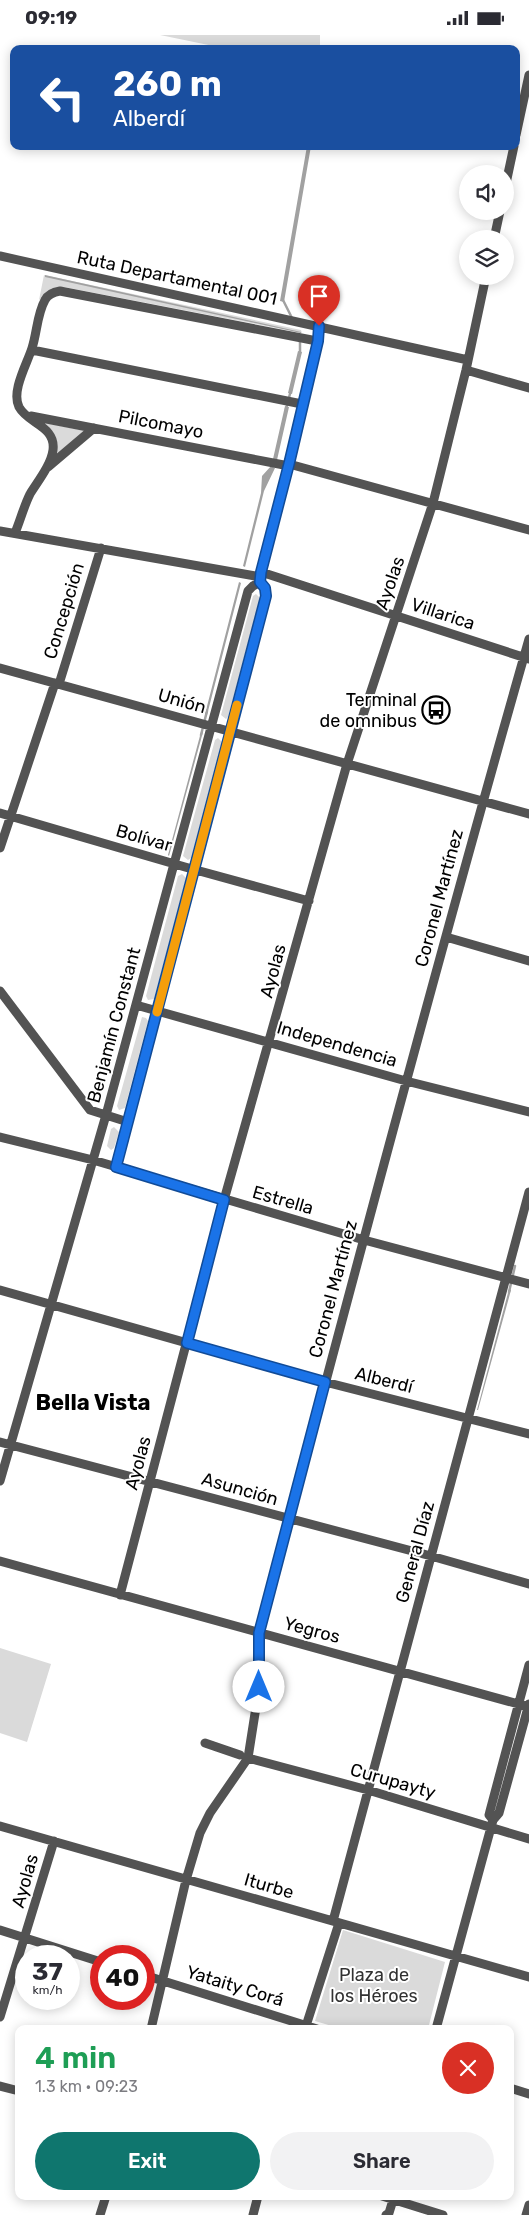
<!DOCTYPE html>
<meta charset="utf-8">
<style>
:root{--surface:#fff;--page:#f2f2f3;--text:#2b2b33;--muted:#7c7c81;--accent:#0f766e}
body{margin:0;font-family:Rubik,sans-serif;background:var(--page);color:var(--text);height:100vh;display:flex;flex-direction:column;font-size:19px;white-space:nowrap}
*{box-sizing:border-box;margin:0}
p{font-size:16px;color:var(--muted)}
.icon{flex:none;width:28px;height:28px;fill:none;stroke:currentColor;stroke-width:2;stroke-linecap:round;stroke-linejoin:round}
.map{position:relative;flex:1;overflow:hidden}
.side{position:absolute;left:15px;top:1990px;width:499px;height:175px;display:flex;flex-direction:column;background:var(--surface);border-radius:10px;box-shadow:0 2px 12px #0003}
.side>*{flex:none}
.top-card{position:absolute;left:10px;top:10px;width:510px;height:105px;border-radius:10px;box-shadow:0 2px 12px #0003;background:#1a4fa0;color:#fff;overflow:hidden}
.fabs{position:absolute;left:459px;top:130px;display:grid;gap:10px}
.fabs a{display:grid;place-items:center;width:55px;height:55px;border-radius:50%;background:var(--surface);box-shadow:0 2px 12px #0003;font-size:25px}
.speed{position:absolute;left:15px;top:1910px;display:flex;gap:10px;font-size:25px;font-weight:700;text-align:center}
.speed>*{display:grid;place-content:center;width:65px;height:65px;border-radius:50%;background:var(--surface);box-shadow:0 2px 12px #0003;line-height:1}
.speed small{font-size:12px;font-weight:400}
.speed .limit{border:8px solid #d22;background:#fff;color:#111}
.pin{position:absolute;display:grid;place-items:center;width:42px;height:42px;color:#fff;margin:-51px -21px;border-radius:50% 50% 50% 0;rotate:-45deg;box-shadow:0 0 5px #0007}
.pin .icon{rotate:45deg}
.me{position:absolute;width:55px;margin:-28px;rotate:0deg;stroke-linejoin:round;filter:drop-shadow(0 0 4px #0008)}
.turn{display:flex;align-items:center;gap:18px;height:105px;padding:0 20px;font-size:22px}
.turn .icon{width:65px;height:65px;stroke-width:2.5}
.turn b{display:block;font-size:35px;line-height:42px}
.round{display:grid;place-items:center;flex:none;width:52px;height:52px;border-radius:26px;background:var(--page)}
.overview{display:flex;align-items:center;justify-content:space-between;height:85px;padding:0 20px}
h1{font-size:30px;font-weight:600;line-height:38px;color:#1e9e55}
.action{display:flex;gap:10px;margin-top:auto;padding:10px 20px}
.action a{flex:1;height:58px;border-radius:30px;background:var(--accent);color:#fff;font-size:20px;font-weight:600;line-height:58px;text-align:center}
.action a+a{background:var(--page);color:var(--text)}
.status{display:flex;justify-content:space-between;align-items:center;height:35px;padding:0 25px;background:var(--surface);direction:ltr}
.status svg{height:14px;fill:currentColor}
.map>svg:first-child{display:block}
</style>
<div class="status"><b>09:19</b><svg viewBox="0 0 49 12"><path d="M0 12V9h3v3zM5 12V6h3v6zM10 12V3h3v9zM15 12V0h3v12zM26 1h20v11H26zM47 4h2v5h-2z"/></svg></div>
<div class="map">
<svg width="529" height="2180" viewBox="0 0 529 2180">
<rect width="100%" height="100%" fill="#fff"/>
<!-- green -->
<path fill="#dadada" d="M160 0H320V14H228Z
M44 240 301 295 302 298 64 252 52 253 39 265Z
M44 389 45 388 85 396 54 424C61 409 56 399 44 389Z
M256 559 260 563 228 682 226 684 221 680 253 561Z
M218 703 222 707 191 823 188 825 183 821 215 705Z
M182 839 186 843 154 964 148 965 146 961 178 841Z
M142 982 146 983 148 986 125 1073 119 1075 117 1071Z
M114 1092 119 1097 114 1113 111 1115 107 1111 111 1094Z
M0 1613 51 1629 27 1707 0 1698Z
M343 1895 445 1927 428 1994H342L315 1986Z"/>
<!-- water -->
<path fill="#a1a1a1" d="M307 111H311L284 267 280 266Z
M45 240 301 297V298L45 242Z
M298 316 302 317 292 359 288 358Z
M285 371 289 372 277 425 273 424Z
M271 431 275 433 264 456 245 532 243 531 261 458 262 441Z
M239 547 241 548 207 680 205 679Z
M201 697H203L169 821 168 820Z
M509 1254 511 1255 478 1375H477Z"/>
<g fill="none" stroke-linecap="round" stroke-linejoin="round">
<!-- stream -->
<path stroke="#a1a1a1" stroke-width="2.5" d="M283 265 292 283
M300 304V318
M286 374 291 355
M201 700 207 676
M509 1257 515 1231"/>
<!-- minor -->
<path stroke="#535353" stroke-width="9" d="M516 100 529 40
M505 153 514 111
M494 204 500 176
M0 221 468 325
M32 315 302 369
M466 335 529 353
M31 381 289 431
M289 429 529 495
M48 432 94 393
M0 496 261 542
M15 498C20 486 24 471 30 459 38 446 51 430 53 415 56 391 28 389 19 372 11 356 27 329 32 313 37 298 37 279 45 265 48 259 54 257 60 256L317 306
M261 537 529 624
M0 633 529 779
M59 649 101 513
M0 778 185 832 309 866
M0 813 55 648
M446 902 529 926
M0 956 90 1075 128 1087
M136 970 406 1046 529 1077
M0 1102 93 1125 364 1205 529 1249
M116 1132 266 561 265 553 260 547 261 537 289 431 317 306 319 291
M0 1255 325 1347 529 1399
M0 1407 431 1521 529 1549
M0 1446 106 1080 248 556 253 551 260 547
M0 1526 529 1672
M120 1560 224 1165 347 729 433 468 466 335 486 241
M205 1708 240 1720
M248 1723 368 1755 529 1804
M493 1785 489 1780 490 1776 529 1630
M0 1791 529 1942
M333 1886 529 1157
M0 1895 101 1927
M144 1940 317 1994
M0 1982 54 1806
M151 1994 186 1845 200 1798 210 1778 248 1723 259 1653V1598C347 1266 435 934 529 604
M305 1994 339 1888
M436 1994 493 1785 499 1778 529 1669
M0 2051 19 2056
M510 2053 529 2059
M382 2161 443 2180
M100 2180 106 2161
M253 2180 258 2161
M386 2180 389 2178 393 2165
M526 2180 529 2170"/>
</g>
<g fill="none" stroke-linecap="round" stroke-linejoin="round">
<!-- route casing -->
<g stroke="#114b97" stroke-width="12">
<path id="route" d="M259 1652V1598L325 1347 187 1308 224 1165 116 1132 266 561 265 553 260 547 261 537 289 429 318 306 319 291"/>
</g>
<!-- route -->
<use href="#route" stroke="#1a73e8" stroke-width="9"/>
<!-- slow -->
<path stroke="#f59e0b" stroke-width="9" d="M157 977 237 670"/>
</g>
<!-- icons -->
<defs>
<g id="bus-ring" transform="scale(1.4375)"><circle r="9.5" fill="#fff" stroke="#000" stroke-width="1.5"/><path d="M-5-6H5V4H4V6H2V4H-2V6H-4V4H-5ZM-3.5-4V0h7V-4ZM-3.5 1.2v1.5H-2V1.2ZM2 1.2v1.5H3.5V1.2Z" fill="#000"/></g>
</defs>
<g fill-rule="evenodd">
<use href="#bus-ring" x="436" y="675"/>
</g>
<g text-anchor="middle" stroke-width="4" stroke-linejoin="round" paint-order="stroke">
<!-- street labels -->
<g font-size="18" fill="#000" stroke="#fff">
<text transform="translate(177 243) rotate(12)" y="6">Ruta Departamental 001</text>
<text transform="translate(161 389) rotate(11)" y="6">Pilcomayo</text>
<text transform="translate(390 548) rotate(-71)" y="6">Ayolas</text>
<text transform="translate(64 576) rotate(-73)" y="6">Concepción</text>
<text transform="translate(443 579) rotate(18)" y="6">Villarica</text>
<text transform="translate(182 666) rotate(16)" y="6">Unión</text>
<text transform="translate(144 803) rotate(16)" y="6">Bolívar</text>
<text transform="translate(439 863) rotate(-75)" y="6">Coronel Martínez</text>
<text transform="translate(273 936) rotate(-75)" y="6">Ayolas</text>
<text transform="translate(114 990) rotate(-75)" y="6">Benjamín Constant</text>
<text transform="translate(337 1009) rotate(16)" y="6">Independencia</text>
<text transform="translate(283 1165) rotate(16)" y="6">Estrella</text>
<text transform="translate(333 1254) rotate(-75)" y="6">Coronel Martínez</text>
<text transform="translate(384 1345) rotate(14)" y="6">Alberdí</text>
<text transform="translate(138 1428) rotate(-75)" y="6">Ayolas</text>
<text transform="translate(240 1454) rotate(16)" y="6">Asunción</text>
<text transform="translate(415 1517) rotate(-75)" y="6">General Díaz</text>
<text transform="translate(312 1595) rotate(15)" y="6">Yegros</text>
<text transform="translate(393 1746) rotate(16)" y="6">Curupayty</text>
<text transform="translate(25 1846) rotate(-74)" y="6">Ayolas</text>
<text transform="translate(269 1851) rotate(16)" y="6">Iturbe</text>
<text transform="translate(235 1951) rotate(17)" y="6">Yataity Corá</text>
</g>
<!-- poi labels -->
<g font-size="18" fill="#000" stroke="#fff" text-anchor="end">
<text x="417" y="671">Terminal<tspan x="417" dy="21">de omnibus</tspan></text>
</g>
<!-- park labels -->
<g font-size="18" fill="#313131" stroke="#fff">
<text x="374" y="1946">Plaza de<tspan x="374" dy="21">los Héroes</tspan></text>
</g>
<!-- district labels -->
<g font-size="22" font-weight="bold" fill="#000" stroke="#fff">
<text x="93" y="1375">Bella Vista</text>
</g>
</g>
</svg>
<div class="fabs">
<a><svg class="icon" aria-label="sound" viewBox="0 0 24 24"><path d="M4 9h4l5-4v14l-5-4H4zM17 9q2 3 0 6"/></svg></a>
<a><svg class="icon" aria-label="layers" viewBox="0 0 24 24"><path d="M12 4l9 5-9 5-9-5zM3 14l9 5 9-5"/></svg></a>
</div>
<div class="speed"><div>37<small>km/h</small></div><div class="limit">40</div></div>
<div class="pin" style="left:319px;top:291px;background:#d93025"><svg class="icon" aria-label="arrive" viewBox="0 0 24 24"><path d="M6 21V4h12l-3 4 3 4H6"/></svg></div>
<svg class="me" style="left:259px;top:1652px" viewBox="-20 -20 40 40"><circle r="19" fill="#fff"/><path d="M0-13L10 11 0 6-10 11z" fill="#1a73e8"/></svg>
<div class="top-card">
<div class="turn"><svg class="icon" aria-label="left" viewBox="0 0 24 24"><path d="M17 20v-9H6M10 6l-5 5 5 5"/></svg><div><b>260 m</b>Alberdí</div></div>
</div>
<section class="side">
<div class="overview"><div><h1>4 min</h1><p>1.3 km · 09:23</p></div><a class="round" style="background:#d93025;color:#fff"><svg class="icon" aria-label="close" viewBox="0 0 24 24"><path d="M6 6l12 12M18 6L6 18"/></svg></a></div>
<div class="action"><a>Exit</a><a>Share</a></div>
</section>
</div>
